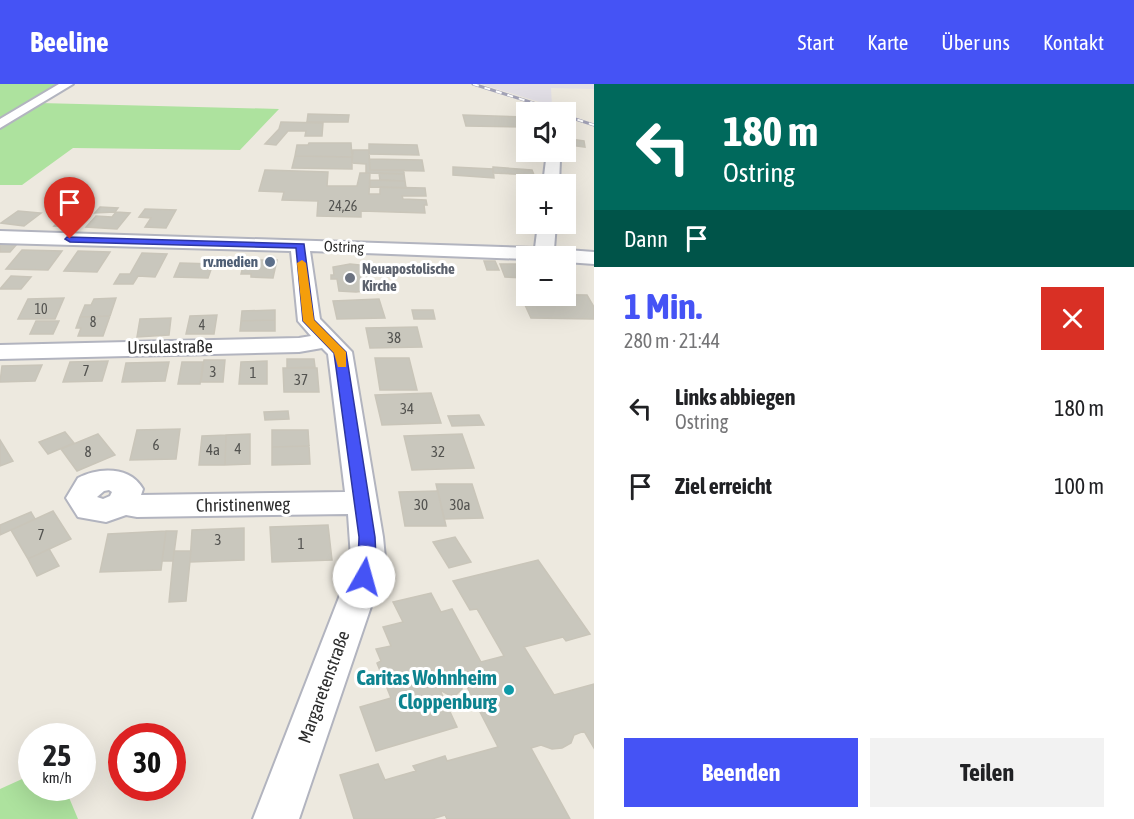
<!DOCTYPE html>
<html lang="de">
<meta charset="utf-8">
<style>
:root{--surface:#fff;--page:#f2f2f2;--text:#202124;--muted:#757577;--accent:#4553f5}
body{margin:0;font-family:"Asap Condensed",sans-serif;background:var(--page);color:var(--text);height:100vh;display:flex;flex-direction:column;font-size:22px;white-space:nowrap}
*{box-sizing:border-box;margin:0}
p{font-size:20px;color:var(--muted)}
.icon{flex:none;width:33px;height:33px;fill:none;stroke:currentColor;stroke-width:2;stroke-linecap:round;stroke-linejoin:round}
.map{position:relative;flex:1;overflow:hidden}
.sheet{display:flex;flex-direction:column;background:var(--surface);width:540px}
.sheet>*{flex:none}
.guide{background:#00695c;color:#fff;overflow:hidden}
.tools{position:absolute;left:516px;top:18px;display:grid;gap:12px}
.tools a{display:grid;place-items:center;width:60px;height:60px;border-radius:0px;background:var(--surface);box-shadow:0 6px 24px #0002;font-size:30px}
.speed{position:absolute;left:18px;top:639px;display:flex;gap:12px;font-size:30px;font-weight:700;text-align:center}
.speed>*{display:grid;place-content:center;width:78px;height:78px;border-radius:50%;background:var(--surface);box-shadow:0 6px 24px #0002;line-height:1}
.speed small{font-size:15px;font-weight:400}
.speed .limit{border:9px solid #d22;background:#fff;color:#111}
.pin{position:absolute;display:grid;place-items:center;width:51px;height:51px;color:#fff;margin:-62px -26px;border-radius:50% 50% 50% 0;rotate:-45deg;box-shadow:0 0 6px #0007}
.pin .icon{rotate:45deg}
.me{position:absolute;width:66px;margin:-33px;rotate:7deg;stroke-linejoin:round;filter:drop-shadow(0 0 4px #0008)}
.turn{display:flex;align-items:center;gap:21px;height:126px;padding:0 30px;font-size:27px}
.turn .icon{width:78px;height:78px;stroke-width:2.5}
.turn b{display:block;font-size:42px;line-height:51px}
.then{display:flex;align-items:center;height:57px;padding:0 30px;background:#0003;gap:12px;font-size:22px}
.round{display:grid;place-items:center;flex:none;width:63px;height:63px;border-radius:0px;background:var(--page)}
.headline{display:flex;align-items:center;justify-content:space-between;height:102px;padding:0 30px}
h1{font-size:36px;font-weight:700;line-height:45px;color:var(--accent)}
.action{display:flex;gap:12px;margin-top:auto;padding:12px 30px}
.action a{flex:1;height:69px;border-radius:0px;background:var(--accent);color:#fff;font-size:24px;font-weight:700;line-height:69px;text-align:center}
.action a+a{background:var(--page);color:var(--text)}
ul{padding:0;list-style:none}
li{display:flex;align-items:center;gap:18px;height:78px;padding:0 30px}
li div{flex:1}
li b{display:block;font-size:22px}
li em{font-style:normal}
header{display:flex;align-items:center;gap:36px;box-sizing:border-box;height:84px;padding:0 30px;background:var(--accent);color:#fff}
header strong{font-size:28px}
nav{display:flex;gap:33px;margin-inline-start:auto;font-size:21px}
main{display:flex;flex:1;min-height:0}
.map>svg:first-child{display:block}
</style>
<header>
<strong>Beeline</strong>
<nav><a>Start</a><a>Karte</a><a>Über uns</a><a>Kontakt</a></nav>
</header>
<main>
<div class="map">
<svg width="594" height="735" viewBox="0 0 594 735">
<rect width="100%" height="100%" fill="#ede9df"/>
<!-- industrial -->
<path fill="#e2dfe6" d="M481 0H594V5L551 4 552 22Z"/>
<!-- green -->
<path fill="#ade29e" d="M0 0H61L0 37Z
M40 19 279 25 240 66 73 64 22 101H0V43Z
M31 691 32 704H65L78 735H0V705Z"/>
<!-- building -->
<path fill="#c9c7bd" stroke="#c9c5b9" stroke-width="1.5" d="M308 30 349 31 348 38H307Z
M463 31 526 33V43L466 42Z
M281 38 323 39 322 52H305L306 47H288L276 61 265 60 279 45Z
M570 55 584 57 585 63 570 61Z
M309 59H351L352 73 295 72 297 61H308Z
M369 60 417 61 419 71 369 70Z
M353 66H369L370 86H404V90L366 89V80L352 79Z
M295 72 352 73V85L292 84Z
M369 75 422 76 424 87 370 86Z
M453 83 493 85 494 94 453 91Z
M493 83 532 86 534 91 493 89Z
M265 86 328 88 327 102H357L360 89H370L369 110H380V103L425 104 426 112H402L403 115 426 116 427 121H424L425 129 361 127V133L317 132 318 117 282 116 284 108 259 107Z
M379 89 404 90 405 97 380 96Z
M370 96 405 97 406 104 370 103Z
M100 123 118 124 115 128 95 129Z
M145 125 176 126 166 144 145 143 151 134 139 133Z
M18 127 41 129 24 142 1 139Z
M116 128 130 129 117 145 86 143 96 132 112 133Z
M70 130H84L73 143 54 142 63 133H67Z
M0 160H17L10 168H0Z
M22 166 62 167 48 186 6 185Z
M78 167 110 168 97 188 64 187Z
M142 169 167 170 155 193 138 192 133 200H114L120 190H130Z
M255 176H277L273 194 251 193V190H241L244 178H254Z
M484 177H495L499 186H487Z
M180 179 213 180 208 194 174 193Z
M350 180 369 182 372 206 356 208 339 207 337 195H331V191H334L333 183Z
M500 180H526V194L505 193Z
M11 192 31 193 21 205H0Z
M520 210 587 211 594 223V235L531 234Z
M64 214 55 235H18L28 215Z
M116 214 110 232 80 233 85 221H91L94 215Z
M379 215 385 234 337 235 333 217Z
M275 226V236L241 237 242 227Z
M412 226H433L435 235H414Z
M217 231 214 250H186L190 232Z
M110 232 103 252H78L81 244H76L80 233Z
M171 234 169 251 137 253 140 235Z
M275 236V247H240L241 237Z
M36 237H59L53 250H30Z
M417 243 422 263 370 264 366 244Z
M375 274H409L417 306H380Z
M287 275H314L315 283 287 284Z
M204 276H225L223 298H201Z
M108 277 102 297 63 298 70 278Z
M267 277V300H239L241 278Z
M169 278 165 297 122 298 126 279Z
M182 278H203L200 300H178Z
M42 281 35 297 0 298 2 282Z
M283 284H317L319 308H284Z
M431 309 441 339 382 341 375 311Z
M288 327 289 335 265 336 264 328Z
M479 331 484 341 452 342 448 332Z
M180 345 176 375 130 376 137 346Z
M272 346H308L309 362 272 363Z
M65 348 74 359 48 370 39 358Z
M98 350 115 371 77 387 61 365Z
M250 350V380L225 381 226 351Z
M462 350 474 384 412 386 404 352Z
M226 351 225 381H199L202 352Z
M0 356 13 377 0 382Z
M309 362 310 380 272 381V363Z
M436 400H472L483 434 444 435Z
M438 407 446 442H405L399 408Z
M53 427 71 455 28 475 11 446Z
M31 428 35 435 0 451V441Z
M328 441 332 476 272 478 270 443Z
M244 444V476L190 478 192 446Z
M166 447 161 486 100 488 108 450Z
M166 447H177L173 477H162Z
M455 453 471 478 449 484 433 458Z
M49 465 59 482 37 492 28 475Z
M174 467H191L186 517 169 518Z
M538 476 590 550 566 557 563 553 524 563 554 611 594 600V664L584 647 574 651 571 659 562 664 552 665 541 661 531 664 570 735H447L445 731 432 735H354L340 691 378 680 385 696 416 687 413 682 445 672 447 677 498 663 465 599 461 600 462 605 456 611H449L440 606 457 643 376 667 360 623 391 614 377 579 381 577 376 565 391 562 383 543 403 538 393 518 431 509 441 528 452 525 481 578 504 572 477 525 470 526 453 497Z"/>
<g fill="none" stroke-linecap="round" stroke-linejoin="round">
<!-- minor casing -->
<g stroke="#b2b4bf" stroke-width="4">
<path id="minor" d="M59 0H73L0 44V35Z
M553 72 560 76 559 100H543L546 76Z
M538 140H556L554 165 594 168V180L566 178V172H526V175L310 167 320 235 352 268 383 453 385 474 381 493 299 735H253L347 493 351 474 348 430 137 433 126 431 106 438 78 433 66 414 78 394C99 383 130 382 143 405L141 411 345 408 328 270 322 264 299 268 0 275V261L299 254 311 252 298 237 291 167 0 159V147L535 164ZM109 406 112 408 110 412 103 415 97 413 104 407Z"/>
</g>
<!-- minor -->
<use href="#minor" fill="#fff" fill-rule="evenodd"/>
<!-- rail casing -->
<g stroke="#a2a2b6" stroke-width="3">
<path id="rail" d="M473 0 562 28
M566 32 594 41"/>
</g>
<!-- rail -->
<use href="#rail" stroke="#fff" stroke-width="2" stroke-dasharray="6" stroke-linecap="butt"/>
</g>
<!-- route -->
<path fill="#4553f5" stroke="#2d369f" stroke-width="1.5" d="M67 153 304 160 314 236 346 268 375 453 376 474 370 498 364 500 358 498C356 493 359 463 359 453L334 269 303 237 296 164 70 158 65 155Z"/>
<!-- slow -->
<path fill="#f59e0b" d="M302 176 306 179 314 236 346 268V283H338L334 269 303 237 297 179Z"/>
<!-- markers -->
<circle fill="#5c6f8a" stroke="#fff" stroke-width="2" cx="270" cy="178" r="6"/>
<circle fill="#6b7280" stroke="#fff" stroke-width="2" cx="350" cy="194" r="6"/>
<circle fill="#0f9aa8" stroke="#fff" stroke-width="2" cx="509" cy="606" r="6"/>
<g text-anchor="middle" stroke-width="6" stroke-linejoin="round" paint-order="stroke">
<!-- far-number labels -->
<g font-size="14" fill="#535350">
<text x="343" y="127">24,26</text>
<text x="41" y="230">10</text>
<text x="93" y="243">8</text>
<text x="202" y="246">4</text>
</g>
<!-- far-street labels -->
<g font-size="15" fill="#2c2c2c" stroke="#fff">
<text transform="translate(344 163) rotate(2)" y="5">Ostring</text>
</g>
<!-- far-service labels -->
<g font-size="15" font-weight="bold" fill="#4e5e75" stroke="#fff" text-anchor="end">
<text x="258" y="183">rv.medien</text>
</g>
<!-- far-worship labels -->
<g font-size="15" font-weight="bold" fill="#5b616d" stroke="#fff" text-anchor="start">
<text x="362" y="190">Neuapostolische<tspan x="362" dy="17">Kirche</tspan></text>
</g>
<!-- number labels -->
<g font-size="15" fill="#535350">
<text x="394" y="259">38</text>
<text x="86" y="292">7</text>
<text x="213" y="293">3</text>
<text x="253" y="294">1</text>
<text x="301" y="301">37</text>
<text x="407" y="330">34</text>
<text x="156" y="366">6</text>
<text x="238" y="370">4</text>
<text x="213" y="371">4a</text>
<text x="88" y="373">8</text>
<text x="438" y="373">32</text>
<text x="421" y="426">30</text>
<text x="460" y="426">30a</text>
<text x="41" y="456">7</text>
<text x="218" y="461">3</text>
<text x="301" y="465">1</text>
</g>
<!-- street labels -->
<g font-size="18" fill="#2c2c2c" stroke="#fff">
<text transform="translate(170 263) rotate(-1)" y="6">Ursulastraße</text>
<text transform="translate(243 421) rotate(-1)" y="6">Christinenweg</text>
<text transform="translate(324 603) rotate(-70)" y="6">Margaretenstraße</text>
</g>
<!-- near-culture labels -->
<g font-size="21" font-weight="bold" fill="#0d838f" stroke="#fff" text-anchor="end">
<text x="497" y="601">Caritas Wohnheim<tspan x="497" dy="24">Cloppenburg</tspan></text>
</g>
</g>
</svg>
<div class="tools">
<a><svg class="icon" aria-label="sound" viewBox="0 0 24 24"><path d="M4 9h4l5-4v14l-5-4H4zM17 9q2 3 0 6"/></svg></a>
<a>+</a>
<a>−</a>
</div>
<div class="speed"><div>25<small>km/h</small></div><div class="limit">30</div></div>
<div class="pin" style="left:70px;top:155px;background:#d93025"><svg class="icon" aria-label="arrive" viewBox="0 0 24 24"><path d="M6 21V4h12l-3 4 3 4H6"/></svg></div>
<svg class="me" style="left:364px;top:493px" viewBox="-20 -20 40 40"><circle r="19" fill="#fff"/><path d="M0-13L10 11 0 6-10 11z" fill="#4553f5"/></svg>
</div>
<section class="sheet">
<div class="guide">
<div class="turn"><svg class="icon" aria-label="left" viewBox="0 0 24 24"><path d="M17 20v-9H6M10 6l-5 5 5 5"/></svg><div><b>180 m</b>Ostring</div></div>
<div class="then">Dann<svg class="icon" aria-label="arrive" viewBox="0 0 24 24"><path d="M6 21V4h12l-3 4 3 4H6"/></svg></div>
</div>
<div class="headline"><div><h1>1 Min.</h1><p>280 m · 21:44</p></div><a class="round" style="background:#d93025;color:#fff"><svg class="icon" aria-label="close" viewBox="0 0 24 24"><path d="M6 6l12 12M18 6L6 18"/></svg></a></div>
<ul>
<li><svg class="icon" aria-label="left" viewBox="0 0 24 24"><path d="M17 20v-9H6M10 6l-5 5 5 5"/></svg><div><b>Links abbiegen</b><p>Ostring</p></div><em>180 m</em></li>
<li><svg class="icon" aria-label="arrive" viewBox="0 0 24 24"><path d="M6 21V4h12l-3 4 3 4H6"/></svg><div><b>Ziel erreicht</b></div><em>100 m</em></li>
</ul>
<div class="action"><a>Beenden</a><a>Teilen</a></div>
</section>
</main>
